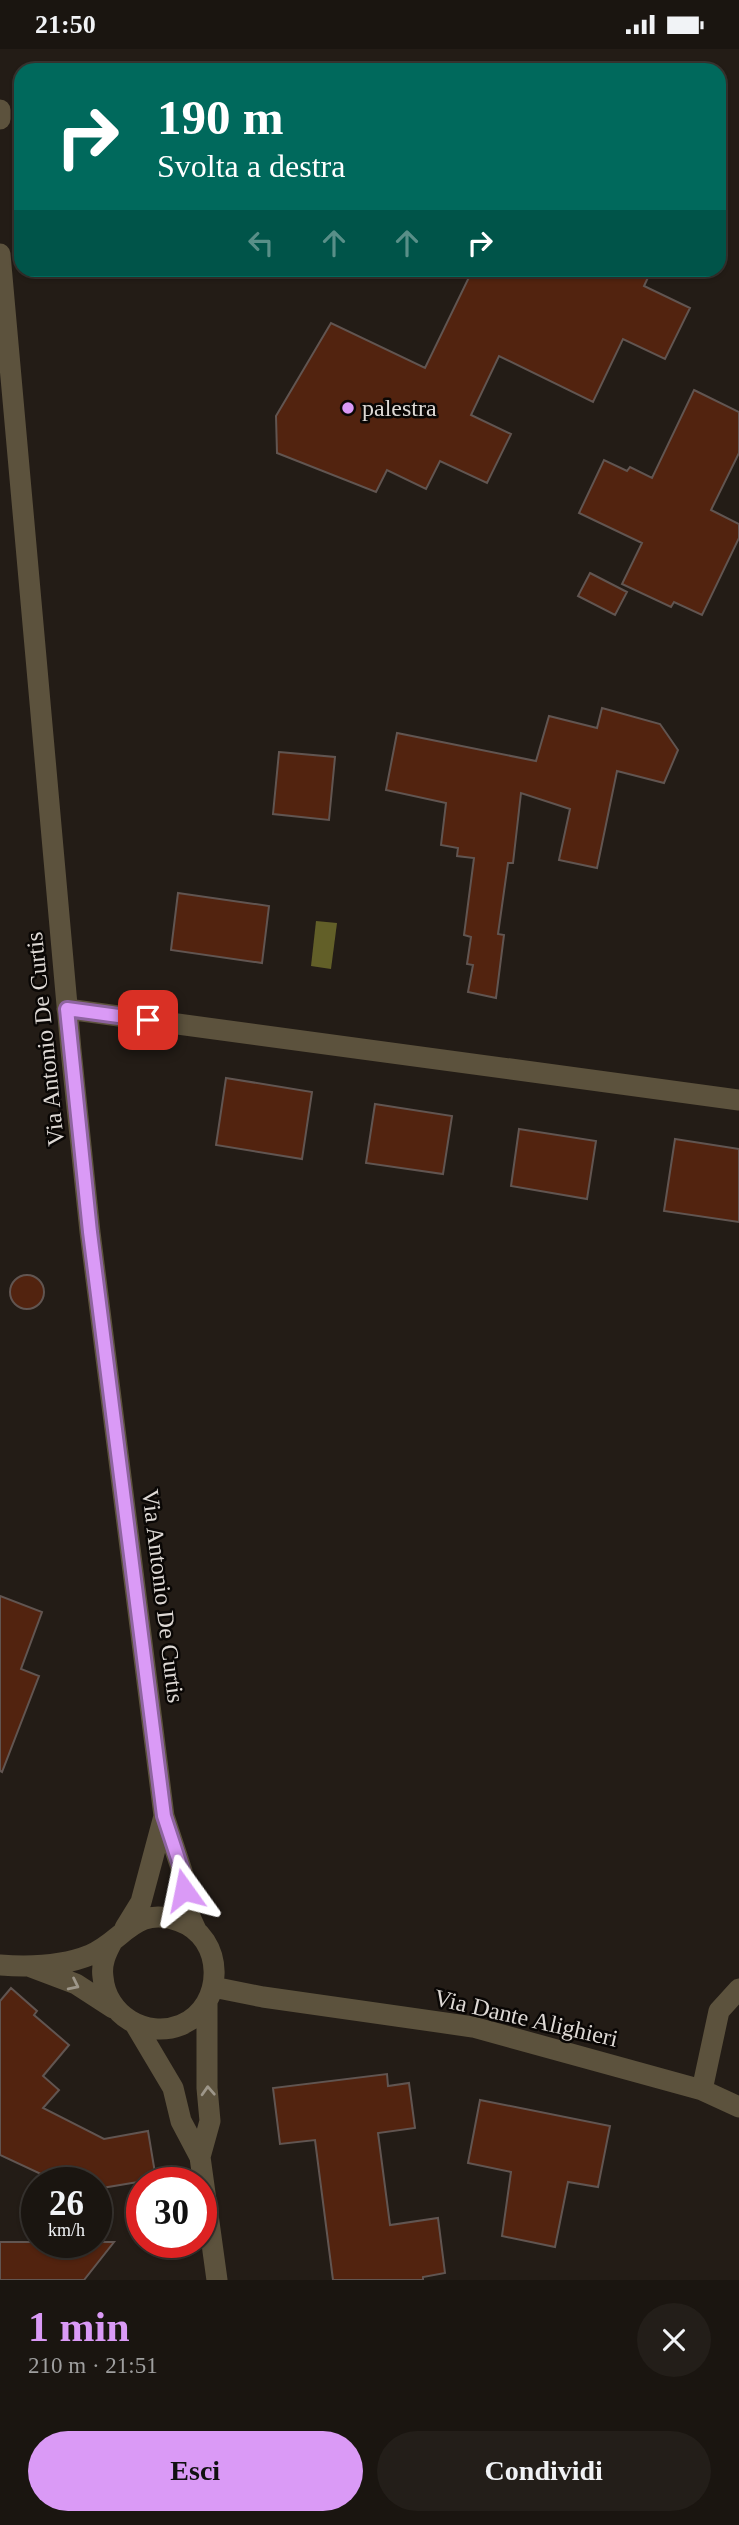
<!DOCTYPE html>
<html lang="it">
<meta charset="utf-8">
<style>
:root{--surface:#1a1510;--page:#231e19;--text:#f1f3f6;--muted:#9f9f9f;--line:#383430;--accent:#da9af6}
body{margin:0;font-family:Georgia,serif;background:var(--page);color:var(--text);height:100vh;display:flex;flex-direction:column;font-size:26px;white-space:nowrap}
*{box-sizing:border-box;margin:0}
p{font-size:23px;color:var(--muted)}
.icon{flex:none;width:38px;height:38px;fill:none;stroke:currentColor;stroke-width:2;stroke-linecap:round;stroke-linejoin:round}
.map{position:relative;height:2231px;overflow:hidden}
.drawer{display:flex;flex-direction:column;background:var(--surface);flex:1}
.drawer>*{flex:none}
.guide{position:absolute;left:14px;top:14px;width:712px;height:214px;border-radius:21px;box-shadow:0 2px 5px #0004,0 0 0 2px var(--line);background:#00695c;color:#fff;overflow:hidden}
.speed{position:absolute;left:21px;top:2118px;display:flex;gap:14px;font-size:35px;font-weight:700;text-align:center}
.speed>*{display:grid;place-content:center;width:91px;height:91px;border-radius:50%;background:var(--surface);box-shadow:0 2px 5px #0004,0 0 0 2px var(--line);line-height:1}
.speed small{font-size:18px;font-weight:400}
.speed .limit{border:10px solid #d22;background:#fff;color:#111}
.pin{position:absolute;display:grid;place-items:center;width:60px;height:60px;color:#fff;margin:-30px;border-radius:14px;box-shadow:0 4px 10px #0006}
.me{position:absolute;width:77px;margin:-38px;rotate:348deg;stroke-linejoin:round;filter:drop-shadow(0 0 5px #0008)}
.turn{display:flex;align-items:center;gap:24px;height:147px;padding:0 28px;font-size:32px}
.turn .icon{width:91px;height:91px;stroke-width:2.5}
.turn b{display:block;font-size:49px;line-height:60px}
.lanes{display:flex;align-items:center;height:66px;padding:0 28px;background:#0003;justify-content:center;gap:35px;direction:ltr}
.lanes .off{opacity:.35}
.round{display:grid;place-items:center;flex:none;width:74px;height:74px;border-radius:37px;background:var(--page)}
.head{display:flex;align-items:center;justify-content:space-between;height:119px;padding:0 28px}
h1{font-size:42px;font-weight:600;line-height:52px;color:var(--accent)}
.primary-button{display:flex;gap:14px;margin-top:auto;padding:14px 28px}
.primary-button a{flex:1;height:80px;border-radius:42px;background:var(--accent);color:#111;font-size:28px;font-weight:600;line-height:80px;text-align:center}
.primary-button a+a{background:var(--page);color:var(--text)}
.status{display:flex;justify-content:space-between;align-items:center;height:49px;padding:0 35px;background:var(--surface);direction:ltr}
.status svg{height:19px;fill:currentColor}
.map>svg:first-child{display:block}
</style>
<div class="status"><b>21:50</b><svg viewBox="0 0 49 12"><path d="M0 12V9h3v3zM5 12V6h3v6zM10 12V3h3v9zM15 12V0h3v12zM26 1h20v11H26zM47 4h2v5h-2z"/></svg></div>
<div class="map">
<svg width="739" height="2231" viewBox="0 0 739 2231">
<rect width="100%" height="100%" fill="#231c16"/>
<!-- water -->
<path fill="#625f28" d="M316 872 337 874 331 920 311 917Z"/>
<!-- building -->
<path fill="#52230f" stroke="#615551" stroke-width="2" d="M473 220H652L644 237 690 259 665 310 623 290 593 353 499 307 471 366 511 385 487 434 440 412 426 440 387 421 376 443 277 404 276 367 331 274 425 319Z
M694 341 739 363V404L711 461 739 475V489L702 566 674 553 671 558 622 535 642 494 579 464 604 411 627 422 630 418 652 429Z
M590 524 627 543 615 566 578 547Z
M602 659 660 675 678 701 664 734 617 722 597 819 559 811 570 760 521 744 513 814H508L498 885 504 886 496 949 468 943 473 916 467 915 471 888 464 886 474 809 457 807 458 799 441 796 446 754 386 741 397 684 536 712 549 667 597 679Z
M279 703 335 708 329 771 273 765Z
M178 844 269 857 262 914 171 901Z
M226 1029 312 1043 302 1110 216 1096Z
M375 1055 452 1067 443 1125 366 1114Z
M519 1080 596 1092 587 1150 511 1137Z
M675 1090 739 1100V1173L664 1162Z
M10 1243a17 17 0 1 1 34 0a17 17 0 1 1-34 0Z
M0 1547 42 1563 21 1620 39 1627 2 1723 0 1722Z
M11 1939 37 1962 34 1966 69 1996 43 2027 59 2041 43 2059 104 2090 148 2082 156 2130 96 2140V2133H58L0 2106V1952Z
M387 2025 388 2037 409 2034 415 2079 378 2084 390 2176 438 2169 445 2224 423 2228V2231H333L315 2091 280 2095 273 2039Z
M480 2051 610 2077 598 2138 568 2133 555 2198 502 2187 511 2123 468 2114Z
M0 2193H114L84 2231H0Z"/>
<g fill="none" stroke-linecap="round" stroke-linejoin="round">
<!-- minor -->
<path stroke="#5c523d" stroke-width="21" d="M0 61V70
M0 205 71 1001 90 1183 164 1767 182 1822 186 1859 197 1883
M67 960 739 1051
M125 1879 141 1853 164 1767
M0 1916C28 1918 63 1917 90 1906 124 1892 134 1856 179 1872 225 1888 226 1957 181 1976 146 1990 106 1966 103 1928 101 1915 106 1904 112 1893
M31 1918 76 1935 113 1959
M213 1938 263 1948 473 1978 702 2041 739 2058
M135 1975 173 2039 181 2072 200 2108 217 2231
M702 2041 719 1962 739 1940
M200 2108 210 2072 207 2039V1954"/>
</g>
<!-- one-way arrows -->
<defs><path id="oneway-chevron" d="M-2-3.5L2.5 0L-2 3.5" fill="none" stroke-width="1.6" stroke-linecap="round" stroke-linejoin="round" transform="scale(1.75)"/></defs>
<g stroke="#9d9689">
<use href="#oneway-chevron" transform="translate(74 1936) rotate(26)"/>
<use href="#oneway-chevron" transform="translate(208 2042) rotate(-93)"/>
</g>
<g fill="none" stroke-linecap="round" stroke-linejoin="round">
<!-- route casing -->
<g stroke="#8e64a0" stroke-width="18">
<path id="route" d="M148 971 67 960 90 1183 164 1767 182 1822 184 1841"/>
</g>
<!-- route -->
<use href="#route" stroke="#da9af6" stroke-width="12"/>
</g>
<!-- markers -->
<circle fill="#da9af6" stroke="#0a0705" stroke-width="2.5" cx="348" cy="359" r="7"/>
<g text-anchor="middle" stroke-width="5" stroke-linejoin="round" paint-order="stroke">
<!-- poi labels -->
<g font-size="24" fill="#ded9d5" stroke="#0a0705" text-anchor="start">
<text x="362" y="367">palestra</text>
</g>
<!-- street labels -->
<g font-size="24" fill="#ded9d5" stroke="#0a0705">
<text transform="translate(45 990) rotate(-96)" y="8">Via Antonio De Curtis</text>
<text transform="translate(163 1547) rotate(83)" y="8">Via Antonio De Curtis</text>
<text transform="translate(526 1969) rotate(13)" y="8">Via Dante Alighieri</text>
</g>
</g>
</svg>
<div class="speed"><div>26<small>km/h</small></div><div class="limit">30</div></div>
<div class="pin" style="left:148px;top:971px;background:#d93025"><svg class="icon" aria-label="arrive" viewBox="0 0 24 24"><path d="M6 21V4h12l-3 4 3 4H6"/></svg></div>
<svg class="me" style="left:184px;top:1841px" viewBox="-20 -20 40 40"><path d="M0-17L14 15 0 8-14 15z" fill="#da9af6" stroke="#fff" stroke-width="4"/></svg>
<div class="guide">
<div class="turn"><svg class="icon" aria-label="right" viewBox="0 0 24 24"><path d="M7 20v-9h11M14 6l5 5-5 5"/></svg><div><b>190 m</b>Svolta a destra</div></div>
<div class="lanes"><svg class="icon off" aria-label="left" viewBox="0 0 24 24"><path d="M17 20v-9H6M10 6l-5 5 5 5"/></svg><svg class="icon off" aria-label="ahead" viewBox="0 0 24 24"><path d="M12 20V5M6 11l6-6 6 6"/></svg><svg class="icon off" aria-label="ahead" viewBox="0 0 24 24"><path d="M12 20V5M6 11l6-6 6 6"/></svg><svg class="icon" aria-label="right" viewBox="0 0 24 24"><path d="M7 20v-9h11M14 6l5 5-5 5"/></svg></div>
</div>
</div>
<section class="drawer">
<div class="head"><div><h1>1 min</h1><p>210 m · 21:51</p></div><a class="round"><svg class="icon" aria-label="close" viewBox="0 0 24 24"><path d="M6 6l12 12M18 6L6 18"/></svg></a></div>
<div class="primary-button"><a>Esci</a><a>Condividi</a></div>
</section>
